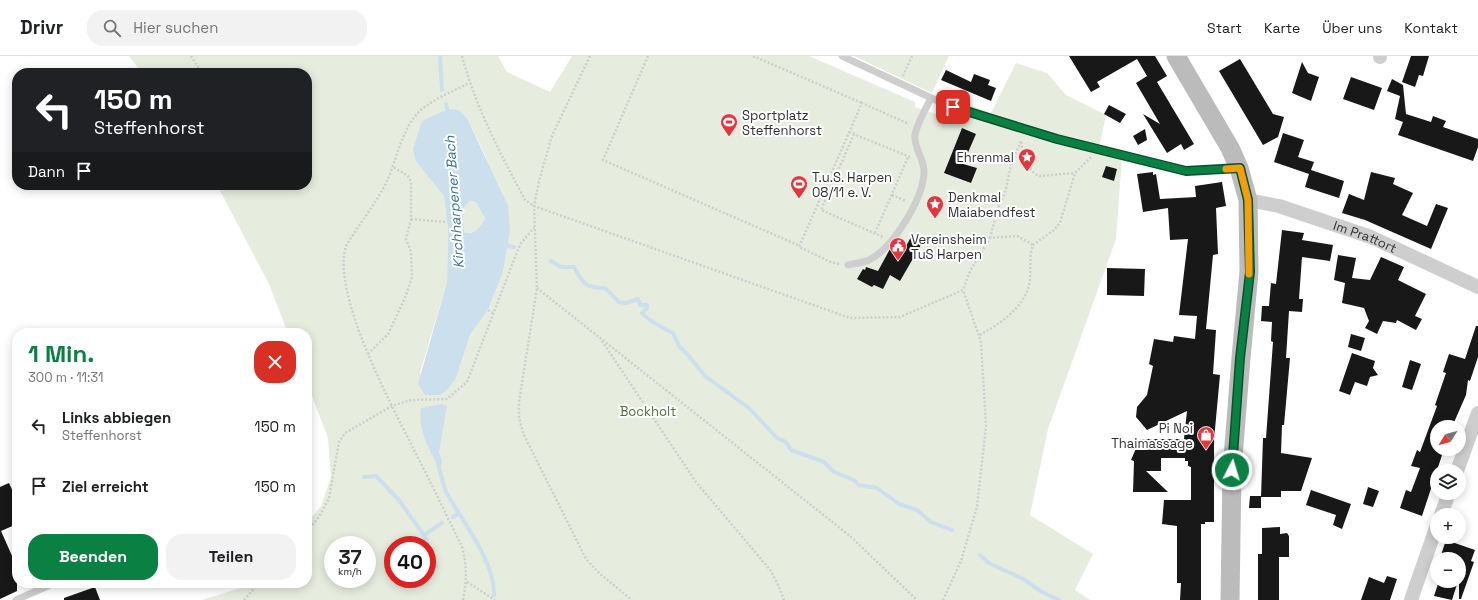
<!DOCTYPE html>
<html lang="de">
<meta charset="utf-8">
<style>
:root{--surface:#fff;--page:#f2f2f2;--text:#202124;--muted:#757577;--line:#e0e0e0;--accent:#0b8043}
body{margin:0;font-family:"Space Grotesk",sans-serif;background:var(--page);color:var(--text);height:100vh;display:flex;flex-direction:column;font-size:15px;white-space:nowrap}
*{box-sizing:border-box;margin:0}
p{font-size:13px;color:var(--muted)}
.icon{flex:none;width:22px;height:22px;fill:none;stroke:currentColor;stroke-width:2;stroke-linecap:round;stroke-linejoin:round}
.map{position:relative;flex:1;overflow:hidden}
.sheet{position:absolute;left:12px;top:272px;width:300px;height:260px;display:flex;flex-direction:column;background:var(--surface);border-radius:16px;box-shadow:0 2px 10px #0003}
.sheet>*{flex:none}
.banner{position:absolute;left:12px;top:12px;width:300px;height:122px;border-radius:16px;box-shadow:0 2px 10px #0003;background:#202124;color:#fff;overflow:hidden}
.needle{width:26px;rotate:233deg}
.controls{position:absolute;left:1430px;top:364px;display:grid;gap:8px}
.controls a{display:grid;place-items:center;width:36px;height:36px;border-radius:50%;background:var(--surface);box-shadow:0 2px 10px #0003;font-size:20px}
.speed{position:absolute;left:324px;top:480px;display:flex;gap:8px;font-size:20px;font-weight:700;text-align:center}
.speed>*{display:grid;place-content:center;width:52px;height:52px;border-radius:50%;background:var(--surface);box-shadow:0 2px 10px #0003;line-height:1}
.speed small{font-size:10px;font-weight:400}
.speed .limit{border:6px solid #d22;background:#fff;color:#111}
.pin{position:absolute;display:grid;place-items:center;width:34px;height:34px;color:#fff;margin:-17px;border-radius:8px;box-shadow:0 2px 6px #0006}
.me{position:absolute;width:44px;margin:-22px;rotate:5deg;stroke-linejoin:round;filter:drop-shadow(0 0 3px #0008)}
.turn{display:flex;align-items:center;gap:14px;height:84px;padding:0 16px;font-size:18px}
.turn .icon{width:52px;height:52px;stroke-width:2.5}
.turn b{display:block;font-size:28px;line-height:34px}
.then{display:flex;align-items:center;height:38px;padding:0 16px;background:#0003;gap:8px;font-size:15px}
.round{display:grid;place-items:center;flex:none;width:42px;height:42px;border-radius:16px;background:var(--page)}
.overview{display:flex;align-items:center;justify-content:space-between;height:68px;padding:0 16px}
h1{font-size:24px;font-weight:600;line-height:30px;color:var(--accent)}
.primary-button{display:flex;gap:8px;margin-top:auto;padding:8px 16px}
.primary-button a{flex:1;height:46px;border-radius:16px;background:var(--accent);color:#fff;font-size:16px;font-weight:600;line-height:46px;text-align:center}
.primary-button a+a{background:var(--page);color:var(--text)}
ul{padding:0;list-style:none}
li{display:flex;align-items:center;gap:12px;height:60px;padding:0 16px}
li div{flex:1}
li b{display:block;font-size:15px}
li em{font-style:normal}
header{display:flex;align-items:center;gap:24px;box-sizing:border-box;height:56px;padding:0 20px;background:var(--surface);border-bottom:1px solid var(--line)}
header strong{font-size:19px}
nav{display:flex;gap:22px;margin-inline-start:auto;font-size:14px}
.search{width:280px;height:36px;background:var(--page);display:flex;align-items:center;gap:10px;box-sizing:border-box;padding:0 14px;border-radius:16px;color:var(--muted);font-size:15px}
.map>svg:first-child{display:block}
</style>
<header>
<strong>Drivr</strong>
<div class="search"><svg class="icon" aria-label="search" viewBox="0 0 24 24"><circle cx="10" cy="10" r="6"/><path d="M15 15l6 6"/></svg>Hier suchen</div>
<nav><a>Start</a><a>Karte</a><a>Über uns</a><a>Kontakt</a></nav>
</header>
<div class="map">
<svg width="1478" height="544" viewBox="0 0 1478 544">
<rect width="100%" height="100%" fill="#fff"/>
<!-- green -->
<path fill="#e6eddf" fill-rule="evenodd" d="M129 0H498L507 16 550 36 572 0H809L915 46V51L942 60 946 40 991 57 1016 7 1047 17 1066 39 1106 59 1098 96 1122 101 1116 183 1048 373 1030 459 1093 498 1075 534 1090 544H202L240 532 239 534 244 527H307V467L321 450 331 421 328 382 307 327V277H288L269 228 217 129H307V17H142ZM459 54 467 62 485 99 510 176 503 216 488 254 470 279 456 322 420 317 447 226 448 175 444 140ZM333 489H367V523H333ZM393 489H427V523H393Z
M854 0H949L932 37Z
M470 145 476 146 485 163C480 171 474 180 464 176L463 153Z"/>
<!-- water -->
<path fill="#ccdfed" fill-rule="evenodd" d="M448 53 459 54 467 62 508 150 510 176 503 216 488 254 470 279 456 322 446 335 440 339H425L418 328 447 226 448 175 444 140 416 105 413 93 422 65ZM470 145 476 146 485 163C480 171 474 180 464 176L463 153Z
M441 348 447 350 439 396 442 406 440 414C430 395 417 374 421 352Z"/>
<g fill="none" stroke-linecap="round" stroke-linejoin="round">
<!-- stream -->
<path stroke="#ccdfed" stroke-width="4" d="M440 0 442 34
M446 48 448 57
M506 185 508 190 514 191
M551 205 561 211H574C583 228 586 232 605 232L619 246 626 247 638 243 640 249H647V252L642 257C646 263 666 274 673 277L679 290 688 299 705 320 749 352 777 382 786 386 791 394 824 406 834 416 854 424 859 429 877 432 899 448 917 454 931 466 952 474
M438 408C441 418 443 430 447 438 463 466 495 506 494 539
M364 421 376 420 398 443 424 479 442 467
M453 461 459 457
M424 479 436 510
M980 499 989 507 1023 523 1042 536 1059 544"/>
</g>
<!-- building -->
<path fill="#181818" d="M1069 0H1155L1167 20 1157 26 1194 88 1184 94 1181 88 1167 97 1143 58 1160 68 1136 27 1147 20 1137 3 1097 26 1100 31 1091 36Z
M1411 0H1429L1423 20 1419 19 1415 31 1402 26Z
M1240 3 1273 58 1284 61 1278 81 1263 89 1219 15Z
M1302 6 1308 17 1319 21 1311 45 1292 37Z
M946 14 971 26 974 18 990 24 988 29 996 32 991 45 941 24Z
M1351 21 1382 32 1374 54 1343 43Z
M1392 23 1403 29 1406 58 1431 66 1433 60 1446 65 1443 71 1478 83V91L1473 105 1398 79 1403 66 1395 63 1400 40 1387 35Z
M1109 49 1126 58 1120 67 1104 58Z
M962 72 976 78 963 108 977 112 971 127 944 117Z
M1145 73 1147 84 1138 89 1133 80Z
M1283 77 1304 84 1298 101 1314 106 1311 114 1344 125 1339 142 1305 131 1309 118 1274 106Z
M1106 110 1117 113 1114 125 1102 121Z
M1153 116V119L1156 118 1160 143 1196 141 1195 130 1222 126 1226 150 1216 152 1218 198 1213 199 1206 273 1216 274 1213 318 1220 319 1214 384V466H1205V468H1201V544H1180L1181 527H1177V470L1162 468 1164 444H1191V411L1188 410V405H1185V402H1161V415H1146L1168 436H1133L1134 405 1131 404 1140 383H1184L1187 355 1147 374 1136 361 1137 351 1147 339 1153 310 1149 308 1154 283 1173 286 1174 280 1195 283 1197 260 1179 259 1188 183 1170 184 1168 152 1143 156 1137 118Z
M1371 116 1395 122 1393 128 1413 137 1402 159 1427 170 1436 148 1448 152 1431 193 1365 164 1342 157 1349 138 1364 144Z
M1282 174 1304 177 1302 184 1333 189 1330 205 1302 201 1299 243H1303L1302 256 1289 255 1286 302H1290L1284 369H1282L1281 397 1312 402 1301 435H1281V441H1261L1263 382H1266L1273 286 1271 285 1272 266 1261 265 1262 250H1269L1271 227 1276 228Z
M911 181 922 187 900 225 890 219 883 233 874 229 872 231 857 223 863 213 865 214 866 211 878 215 890 193 901 199Z
M1338 199 1356 202 1352 222 1370 224 1381 201 1404 211 1398 224 1426 238 1415 260 1422 263 1416 274 1397 264 1396 267 1383 265 1377 278 1365 272 1369 265 1364 252 1342 247 1345 227 1334 224Z
M1107 212 1145 213 1144 240 1107 239Z
M1476 270H1478V301L1470 325 1468 324 1466 339 1452 371H1437V393H1444L1422 460 1400 452 1406 434 1411 436 1420 412 1411 410 1417 394 1420 396 1437 350 1435 349 1446 317 1443 316 1449 298 1465 303Z
M1351 278 1365 282 1361 295 1348 291Z
M1352 297 1375 305 1373 312 1378 319 1370 321 1367 330 1355 326 1350 339 1339 335Z
M1410 304 1421 308 1412 334 1402 331Z
M9 427 17 444V468L1 475 17 511V535L0 543V431Z
M1368 431 1379 435 1373 451 1363 448Z
M1311 434 1351 448 1342 473 1333 469 1336 459 1306 449Z
M1250 440H1261V452H1249Z
M1280 471V478L1287 477 1289 480V501H1279V544H1258V498H1262V472Z
M1446 484 1475 494 1471 505 1474 506 1461 543H1459V503L1441 499Z
M1387 520 1397 523 1390 544H1361L1369 521 1384 527Z
M1439 525H1458L1452 544 1434 540Z
M95 531 100 544H64V542Z"/>
<g fill="none" stroke-linecap="round" stroke-linejoin="round">
<!-- path -->
<path stroke="#cecece" stroke-width="2.5" stroke-dasharray="2 2" stroke-linecap="butt" d="M191 0 202 17
M462 0C476 52 500 97 525 144L534 150 850 262 900 261 963 234 970 215 990 182 1017 180 1033 189
M590 0 552 80 539 125 534 150 537 232 519 346V361L523 377 586 503 600 518 632 544
M648 0 603 104 800 190
M753 0 862 47
M903 20 912 0
M849 76 910 101
M854 78 821 154 883 181
M1021 86C1023 98 1027 116 1040 120L1075 117
M892 139 906 145
M411 163 446 166
M875 177 908 101
M990 182 998 152 1005 137 1011 109 1021 85
M839 208 831 206 799 191 862 47 909 68
M537 232 850 480 917 544
M488 254 493 257
M980 279C1000 268 1028 249 1030 223 1031 212 1029 200 1033 189L1054 174 1060 167 1075 117 1091 101
M602 285 696 426 771 515 780 533 784 544
M368 298 388 278 405 242 412 221 411 196 406 183 411 163V126L408 120 393 111
M307 475 319 461 329 442 339 386 345 377 392 350 411 344 447 343 467 326 517 196 521 187 534 172
M467 526 495 544
M244 544 259 527
M463 544C467 525 467 510 462 491 446 458 430 425 413 392 391 348 331 237 346 190 358 170 373 151 384 131 397 107 400 73 421 54 435 42 454 35 469 27
M943 544 961 505 977 451 986 370 981 286 963 234"/>
<!-- lane -->
<path stroke="#cecece" stroke-width="7" d="M842 0 940 46 1057 83 1186 115 1237 112
M848 209C854 207 863 207 869 204 893 192 924 142 924 115 924 103 913 90 915 79 917 67 926 53 931 42
M16 544 50 529V527"/>
<!-- street -->
<g stroke="#cecece" stroke-width="14">
<path d="M1380 1V0"/>
<path id="s1" d="M1248 144 1279 150 1371 181 1478 231"/>
<path d="M1457 415 1478 357"/>
<path d="M1441 459 1449 437"/>
<path d="M1411 544 1437 469"/>
</g>
<!-- secondary -->
<path stroke="#bbb" stroke-width="19" d="M1176 0 1230 92 1239 112 1248 144 1249 216 1241 302 1232 414 1230 544"/>
</g>
<g fill="none" stroke-linecap="round" stroke-linejoin="round">
<!-- route casing -->
<g stroke="#07532c" stroke-width="10">
<path id="route" d="M953 51 1057 83 1186 115 1240 112 1248 144 1250 216 1240 302 1232 414"/>
</g>
<!-- route -->
<use href="#route" stroke="#0b8043" stroke-width="7"/>
<!-- slow -->
<path stroke="#f59e0b" stroke-width="7" d="M1226 113 1240 112 1248 144 1249 218"/>
</g>
<!-- icons -->
<defs>
<g id="stadium-pin" transform="scale(0.9)"><path d="M0 17L-7.5 6A9.5 9.5 0 1 1 7.5 6Z" fill="#e4363e" stroke="#fff"/><path d="M0-5a6.5 5 0 1 0 0 10a6.5 5 0 1 0 0-10ZM-3.5-1.8h7v3.6h-7Z" fill="#fff"/></g>
<g id="sight-pin" transform="scale(0.9)"><path d="M0 17L-7.5 6A9.5 9.5 0 1 1 7.5 6Z" fill="#e4363e" stroke="#fff"/><path d="M0-6L1.8-2.2L6-1.7L2.9 1.2L3.7 5.4L0 3.3L-3.7 5.4L-2.9 1.2L-6-1.7L-1.8-2.2Z" fill="#fff"/></g>
<g id="civic-pin" transform="scale(0.9)"><path d="M0 17L-7.5 6A9.5 9.5 0 1 1 7.5 6Z" fill="#e4363e" stroke="#fff"/><path d="M-.6-6.5H3V-4.5H.6V-3L4-1V1h2V6H-6V1h2V-1L-.6-3ZM-1.2 2.5V6h2.4V2.5Z" fill="#fff"/></g>
<g id="shop-pin" transform="scale(0.9)"><path d="M0 17L-7.5 6A9.5 9.5 0 1 1 7.5 6Z" fill="#e4363e" stroke="#fff"/><path d="M-5-2.5h2.3a2.7 3.5 0 0 1 5.4 0H5L5.5 6h-11ZM-1.5-2.5h3a1.5 2.3 0 0 0-3 0Z" fill="#fff"/></g>
</defs>
<g fill-rule="evenodd">
<use href="#stadium-pin" x="729" y="66"/>
<use href="#sight-pin" x="1027" y="101"/>
<use href="#stadium-pin" x="799" y="128"/>
<use href="#sight-pin" x="935" y="148"/>
<use href="#civic-pin" x="898" y="190"/>
<use href="#shop-pin" x="1206" y="379"/>
</g>
<g text-anchor="middle" stroke-width="4" stroke-linejoin="round" paint-order="stroke">
<!-- poi labels -->
<g font-size="13" fill="#313131" stroke="#fff" text-anchor="start">
<text x="742" y="64">Sportplatz<tspan x="742" dy="15">Steffenhorst</tspan></text>
<text x="1014" y="106" text-anchor="end">Ehrenmal</text>
<text x="812" y="126">T.u.S. Harpen<tspan x="812" dy="15">08/11 e. V.</tspan></text>
<text x="948" y="146">Denkmal<tspan x="948" dy="15">Maiabendfest</tspan></text>
<text x="911" y="188">Vereinsheim<tspan x="911" dy="15">TuS Harpen</tspan></text>
<text x="1193" y="377" text-anchor="end">Pi Noi<tspan x="1193" dy="15">Thaimassage</tspan></text>
</g>
<!-- street labels -->
<g font-size="13" fill="#313131" stroke="#fff">
<text dy="5" stroke="none"><textPath href="#s1" startOffset="123">Im Prattort</textPath></text>
</g>
<!-- park labels -->
<g font-size="13" fill="#526d3e" stroke="#fff">
<text x="648" y="360">Bockholt</text>
</g>
<!-- water labels -->
<g font-size="14" font-style="italic" fill="#3e7093" stroke="#fff">
<text transform="translate(454 146) rotate(-94)" y="5">Kirchharpener Bach</text>
</g>
</g>
</svg>
<div class="controls">
<a><svg class="needle" viewBox="-14 -14 28 28"><path d="M0-13l5 13h-10z" fill="#e53935"/><path d="M0 13l5-13h-10z" fill="#757577"/></svg></a>
<a><svg class="icon" aria-label="layers" viewBox="0 0 24 24"><path d="M12 4l9 5-9 5-9-5zM3 14l9 5 9-5"/></svg></a>
<a>+</a>
<a>−</a>
</div>
<div class="speed"><div>37<small>km/h</small></div><div class="limit">40</div></div>
<div class="pin" style="left:953px;top:51px;background:#d93025"><svg class="icon" aria-label="arrive" viewBox="0 0 24 24"><path d="M6 21V4h12l-3 4 3 4H6"/></svg></div>
<svg class="me" style="left:1232px;top:414px" viewBox="-20 -20 40 40"><circle r="17" fill="#0b8043" stroke="#fff" stroke-width="3"/><path d="M0-11L8 9 0 5-8 9z" fill="#fff"/></svg>
<div class="banner">
<div class="turn"><svg class="icon" aria-label="left" viewBox="0 0 24 24"><path d="M17 20v-9H6M10 6l-5 5 5 5"/></svg><div><b>150 m</b>Steffenhorst</div></div>
<div class="then">Dann<svg class="icon" aria-label="arrive" viewBox="0 0 24 24"><path d="M6 21V4h12l-3 4 3 4H6"/></svg></div>
</div>
<section class="sheet">
<div class="overview"><div><h1>1 Min.</h1><p>300 m · 11:31</p></div><a class="round" style="background:#d93025;color:#fff"><svg class="icon" aria-label="close" viewBox="0 0 24 24"><path d="M6 6l12 12M18 6L6 18"/></svg></a></div>
<ul>
<li><svg class="icon" aria-label="left" viewBox="0 0 24 24"><path d="M17 20v-9H6M10 6l-5 5 5 5"/></svg><div><b>Links abbiegen</b><p>Steffenhorst</p></div><em>150 m</em></li>
<li><svg class="icon" aria-label="arrive" viewBox="0 0 24 24"><path d="M6 21V4h12l-3 4 3 4H6"/></svg><div><b>Ziel erreicht</b></div><em>150 m</em></li>
</ul>
<div class="primary-button"><a>Beenden</a><a>Teilen</a></div>
</section>
</div>
